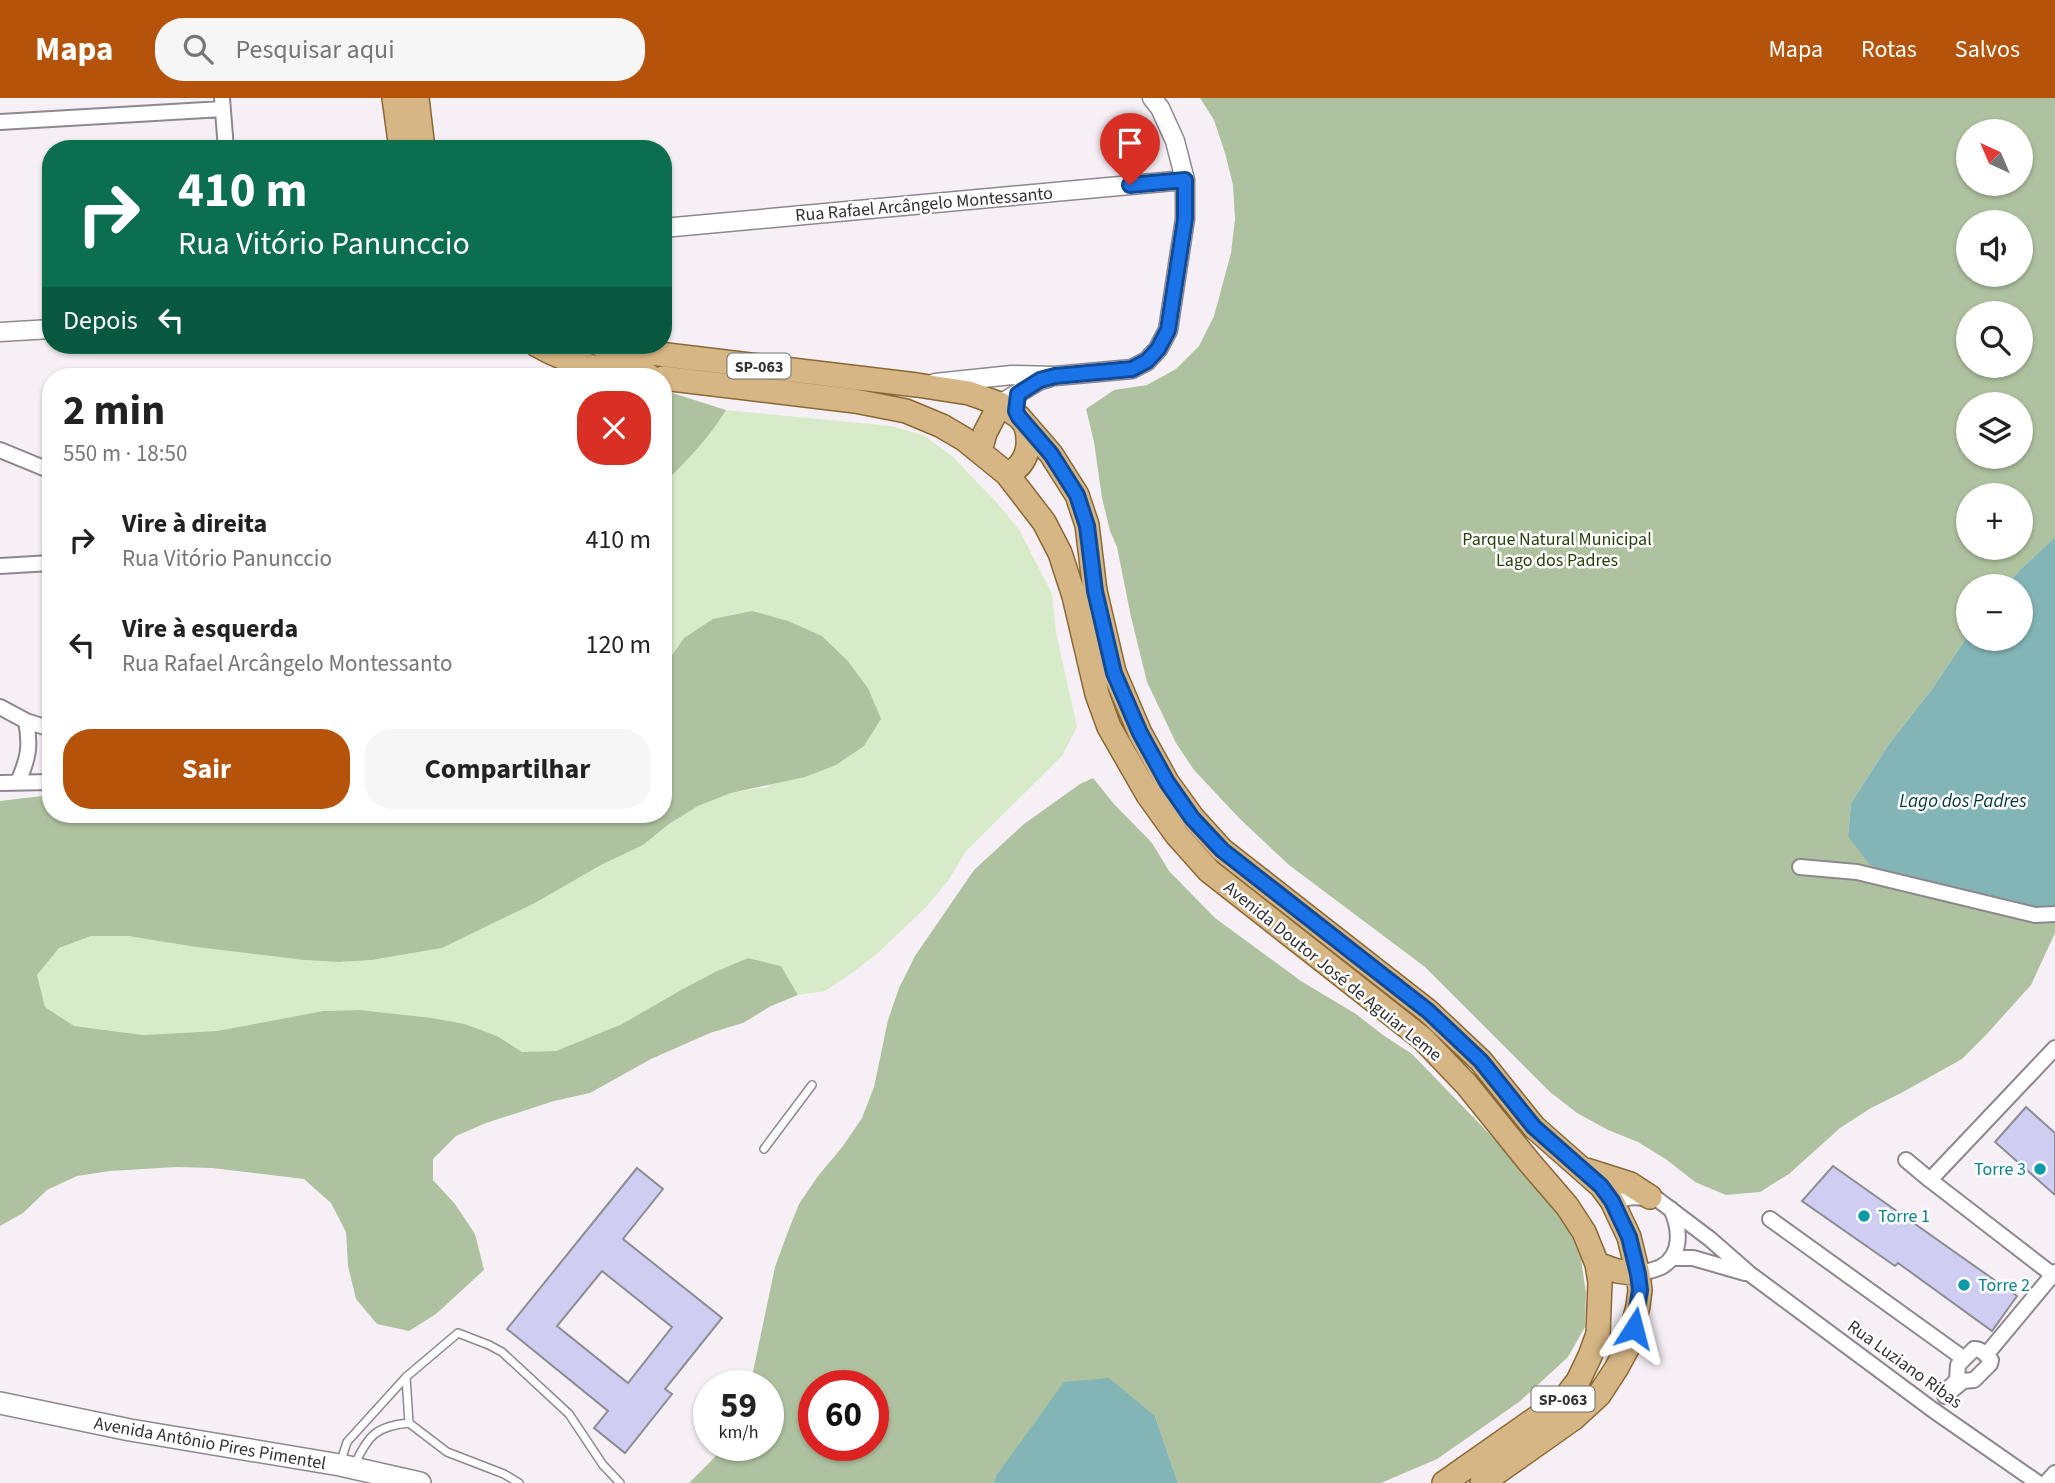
<!DOCTYPE html>
<html lang="pt">
<meta charset="utf-8">
<style>
:root{--surface:#fff;--page:#f6f6f6;--text:#222;--muted:#767676;--accent:#b45309}
body{margin:0;font-family:"Source Sans 3",sans-serif;background:var(--page);color:var(--text);height:100vh;display:flex;flex-direction:column;font-size:26px;white-space:nowrap}
*{box-sizing:border-box;margin:0}
p{font-size:23px;color:var(--muted)}
.icon{flex:none;width:38px;height:38px;fill:none;stroke:currentColor;stroke-width:2;stroke-linecap:round;stroke-linejoin:round}
.map{position:relative;flex:1;overflow:hidden}
.sheet{position:absolute;left:42px;top:270px;width:630px;height:455px;display:flex;flex-direction:column;background:var(--surface);border-radius:28px;box-shadow:0 2px 5px #0004}
.sheet>*{flex:none}
.hud{position:absolute;left:42px;top:42px;width:630px;height:214px;border-radius:28px;box-shadow:0 2px 5px #0004;background:#0b6e4f;color:#fff;overflow:hidden}
.needle{width:46px;rotate:316deg}
.tools{position:absolute;left:1956px;top:21px;display:grid;gap:14px}
.tools a{display:grid;place-items:center;width:77px;height:77px;border-radius:50%;background:var(--surface);box-shadow:0 2px 5px #0004;font-size:35px}
.speed{position:absolute;left:693px;top:1272px;display:flex;gap:14px;font-size:35px;font-weight:700;text-align:center}
.speed>*{display:grid;place-content:center;width:91px;height:91px;border-radius:50%;background:var(--surface);box-shadow:0 2px 5px #0004;line-height:1}
.speed small{font-size:18px;font-weight:400}
.speed .limit{border:10px solid #d22;background:#fff;color:#111}
.pin{position:absolute;display:grid;place-items:center;width:60px;height:60px;color:#fff;margin:-72px -30px;border-radius:50% 50% 50% 0;rotate:-45deg;box-shadow:0 0 7px #0007}
.pin .icon{rotate:45deg}
.me{position:absolute;width:77px;margin:-38px;rotate:9deg;stroke-linejoin:round;filter:drop-shadow(0 0 5px #0008)}
.turn{display:flex;align-items:center;gap:24px;height:147px;padding:0 21px;font-size:32px}
.turn .icon{width:91px;height:91px;stroke-width:2.5}
.turn b{display:block;font-size:49px;line-height:60px}
.then{display:flex;align-items:center;height:66px;padding:0 21px;background:#0003;gap:14px;font-size:26px}
.round{display:grid;place-items:center;flex:none;width:74px;height:74px;border-radius:28px;background:var(--page)}
.head{display:flex;align-items:center;justify-content:space-between;height:119px;padding:0 21px}
h1{font-size:42px;font-weight:700;line-height:52px}
.button{display:flex;gap:14px;margin-top:auto;padding:14px 21px}
.button a{flex:1;height:80px;border-radius:28px;background:var(--accent);color:#fff;font-size:28px;font-weight:700;line-height:80px;text-align:center}
.button a+a{background:var(--page);color:var(--text)}
ul{padding:0;list-style:none}
li{display:flex;align-items:center;gap:21px;height:105px;padding:0 21px}
li div{flex:1}
li b{display:block;font-size:26px}
li em{font-style:normal}
header{display:flex;align-items:center;gap:42px;box-sizing:border-box;height:98px;padding:0 35px;background:var(--accent);color:#fff}
header strong{font-size:33px}
nav{display:flex;gap:38px;margin-inline-start:auto;font-size:24px}
.search{width:490px;height:63px;background:var(--page);display:flex;align-items:center;gap:18px;box-sizing:border-box;padding:0 24px;border-radius:28px;color:var(--muted);font-size:26px}
.map>svg:first-child{display:block}
</style>
<header>
<strong>Mapa</strong>
<div class="search"><svg class="icon" aria-label="search" viewBox="0 0 24 24"><circle cx="10" cy="10" r="6"/><path d="M15 15l6 6"/></svg>Pesquisar aqui</div>
<nav><a>Mapa</a><a>Rotas</a><a>Salvos</a></nav>
</header>
<div class="map">
<svg width="2055" height="1385" viewBox="0 0 2055 1385">
<rect width="100%" height="100%" fill="#f6f0f6"/>
<!-- green -->
<path fill="#d8ebc8" d="M726 312 891 328 923 337 952 358 998 406 1020 433 1052 496 1056 534 1077 629 1062 658 966 753 948 783 927 808 879 854 852 875 825 893 798 897 781 868 748 860 717 873 681 892 622 926 556 953 522 954 497 938 465 926 432 920 360 912 323 913 217 933 143 937 74 928 45 909 37 877 59 850 91 838H128L196 849 304 862 339 864 372 862 442 850 535 805 601 767 643 747 669 726 698 708 731 695 768 689 868 590 847 562 822 538 684 540 663 570V386C687 363 709 340 726 312Z"/>
<!-- forest -->
<path fill="#afc29f" fill-rule="evenodd" d="M1200 0H2055V439L2020 472 2006 488H1969V536L1932 591 1889 646 1851 705 1848 738 2055 816V835L2031 887 1986 937 1962 961 1903 994 1871 1010 1840 1030 1789 1076 1760 1094 1726 1097 1695 1084 1667 1062 1638 1044 1608 1032 1577 1015 1550 994 1425 869 1289 767 1240 721 1194 672 1176 645 1147 584 1131 519 1117 449 1110 433 1102 400 1094 344 1086 311 1114 292 1147 287 1176 271 1199 248 1214 218 1231 155 1235 121 1233 87 1225 55 1214 22ZM1969 33H2021V86H1969ZM1969 124H2021V177H1969ZM1969 215H2021V268H1969ZM1969 306H2021V359H1969ZM1969 397H2021V450H1969Z
M663 292 726 312C709 340 687 363 663 386Z
M752 513 788 523 822 538 847 562 868 590 881 621 864 648 836 667 805 679 731 695 698 708 669 726 643 747 601 767 535 805 442 850 372 862 339 864 304 862 196 849 128 838H91L59 850 37 877 45 909 74 928 143 937 217 933 323 913 360 912 432 920 465 926 497 938 522 954 556 953 622 926 681 892 717 873 748 860 781 868 798 897 771 908 743 925 710 935 651 961 590 995 554 1003 486 1025 456 1038 433 1061V1082L455 1106 475 1136 484 1172 436 1216 409 1233 377 1226 356 1201 348 1168 346 1134 331 1105 304 1081 212 1070 176 1069 110 1073 77 1078 47 1092 23 1115 0 1128V703L51 697V716H663V570L684 540 713 521Z
M1093 680 1114 706 1152 745 1169 773 1215 820 1301 883 1356 916 1383 937 1412 956 1505 1052 1549 1102 1568 1130 1581 1161 1586 1195 1585 1229 1568 1259 1519 1304 1437 1361 1381 1385H1178L1155 1318 996 1378 994 1385H689L714 1360 723 1348H768V1288H750L775 1169 787 1136 799 1106 818 1078 843 1048 862 1020 874 989 888 922 899 890 915 858 974 772 1024 726 1080 686ZM814 1288H873V1348H814Z"/>
<!-- water -->
<path fill="#83b5b6" d="M2055 439V816L1899 783 1869 766 1848 738 1851 705 1889 646 1932 591 1969 536V541H2021V488H2006L2020 472Z
M1109 1280 1155 1318 1178 1385H994L996 1378 1064 1284Z"/>
<!-- building -->
<path fill="#cfcdf2" stroke="#8d8c93" stroke-width="2" fill-rule="evenodd" d="M2026 1009 2055 1035V1097L1995 1044Z
M1833 1068 2017 1198 1992 1233 1898 1165 1895 1168 1802 1103Z
M637 1070 663 1091 623 1141 722 1220 665 1291 672 1296 625 1355 594 1330 608 1313 507 1231ZM602 1173 672 1229 628 1285 557 1228Z"/>
<g fill="none" stroke-linecap="round" stroke-linejoin="round">
<!-- service casing -->
<g stroke="#8e888e" stroke-width="10">
<path id="service" d="M764 1051 812 987
M406 1279 409 1325
M341 1363 347 1344 406 1279 458 1235 489 1247 502 1254 569 1316 603 1367 620 1385
M355 1366C368 1337 377 1328 409 1325L447 1354 504 1376 519 1385"/>
</g>
<!-- minor casing -->
<g stroke="#8e888e" stroke-width="18">
<path id="minor" d="M222 0 226 51
M0 24 223 11
M0 352 51 373
M0 468 51 465
M0 609 26 623 51 631
M18 684C28 661 31 649 26 623
M0 685 51 684
M1800 769 1857 774 2035 817 2055 816
M1906 1062 1930 1082
M1612 1103 1633 1099 1657 1101 1710 1141 1750 1176 1933 1312 2038 1385
M1770 1121 1963 1260
M1671 1160H1693L1745 1175
M1638 1176C1646 1174 1654 1172 1661 1169 1683 1157 1680 1130 1671 1111
M2053 1177 1930 1082 2055 950
M1974 1251C1981 1250 1986 1257 1991 1262L1990 1266 1974 1282 1963 1283 1945 1298V1294L1957 1282 1958 1267Z
M1986 1257 2055 1174
M2046 1385 2055 1375"/>
</g>
<!-- tertiary casing -->
<g stroke="#8e888e" stroke-width="21">
<path id="tertiary" d="M663 130 1185 82
M0 234 51 231
M935 285 1012 277 1055 278 1132 271 1147 263 1158 251 1168 232 1185 121V82L1175 43 1160 10 1152 0
M1000 306 1040 282 1048 280"/>
</g>
<!-- secondary casing -->
<g stroke="#8e888e" stroke-width="24">
<path id="secondary" d="M0 1305 130 1332 340 1367 420 1385"/>
</g>
<!-- primary casing -->
<g stroke="#8b6833" stroke-width="26">
<path id="primary" d="M394 0 401 51
M417 0 423 51
M537 247C571 267 610 274 649 278
M601 247 617 251 917 287 969 295 1000 306 1019 319 1051 356 1077 397 1087 427 1095 493 1114 574 1140 635 1167 684 1193 720 1222 752 1428 913 1481 963 1534 1029 1601 1088 1612 1103 1629 1139 1638 1176 1640 1192 1638 1208 1628 1249 1616 1271 1599 1297 1574 1320 1482 1385
M663 280 855 303 906 313 942 328 964 341 1007 376 1044 424 1060 455 1074 498 1097 596 1109 629 1148 697 1176 736 1209 773 1423 941 1467 987 1530 1065 1567 1108 1584 1134 1597 1166 1600 1184 1598 1236 1590 1258 1578 1283 1565 1300 1444 1385
M980 353 985 335 1000 306
M1007 376C1028 367 1032 345 1025 326
M1586 1072 1630 1086 1650 1099
M1597 1166 1617 1173 1638 1176"/>
</g>
<!-- service -->
<use href="#service" stroke="#fff" stroke-width="7"/>
<!-- minor -->
<use href="#minor" stroke="#fff" stroke-width="14"/>
<!-- tertiary -->
<use href="#tertiary" stroke="#fff" stroke-width="18"/>
<!-- secondary -->
<use href="#secondary" stroke="#fff" stroke-width="21"/>
<!-- primary -->
<use href="#primary" stroke="#d6b685" stroke-width="23"/>
</g>
<g fill="none" stroke-linecap="round" stroke-linejoin="round">
<!-- route casing -->
<g stroke="#114b97" stroke-width="18">
<path id="route" d="M1130 87 1185 82V121L1168 232 1158 251 1147 263 1132 271 1055 278 1040 282 1018 296 1016 313 1019 319 1051 356 1077 397 1087 428 1095 493 1114 575 1140 635 1167 684 1192 720 1222 752 1428 913 1481 963 1534 1029 1601 1088 1612 1103 1629 1139 1638 1176 1640 1192 1634 1230"/>
</g>
<!-- route -->
<use href="#route" stroke="#1a73e8" stroke-width="12"/>
</g>
<!-- markers -->
<g fill="#0f9aa8" stroke="#fff" stroke-width="2.5">
<circle cx="2040" cy="1071" r="7"/>
<circle cx="1864" cy="1118" r="7"/>
<circle cx="1964" cy="1187" r="7"/>
</g>
<g text-anchor="middle" stroke-width="5" stroke-linejoin="round" paint-order="stroke">
<!-- shield labels -->
<g fill="#fff" stroke="#706f70" stroke-width="2">
<rect x="727.5" y="255.5" width="63" height="25" rx="5"/>
<rect x="1531.5" y="1288.5" width="63" height="25" rx="5"/>
</g>
<g font-size="16" font-weight="bold" fill="#333133">
<text x="759" y="274">SP-063</text>
<text x="1563" y="1307">SP-063</text>
</g>
<!-- street labels -->
<g font-size="18" fill="#333133" stroke="#fff">
<text transform="translate(924 106) rotate(-5)" y="6">Rua Rafael Arcângelo Montessanto</text>
<text transform="translate(1333 873) rotate(39)" y="6">Avenida Doutor José de Aguiar Leme</text>
<text transform="translate(1905 1266) rotate(36)" y="6">Rua Luziano Ribas</text>
<text transform="translate(210 1345) rotate(10)" y="6">Avenida Antônio Pires Pimentel</text>
</g>
<!-- park labels -->
<g font-size="18" fill="#28400b" stroke="#fff">
<text x="1557" y="447">Parque Natural Municipal<tspan x="1557" dy="21">Lago dos Padres</tspan></text>
</g>
<!-- culture labels -->
<g font-size="18" fill="#0d838f" stroke="#fff" text-anchor="start">
<text x="2026" y="1077" text-anchor="end">Torre 3</text>
<text x="1878" y="1124">Torre 1</text>
<text x="1978" y="1193">Torre 2</text>
</g>
<!-- water labels -->
<g font-size="19" font-style="italic" fill="#033637" stroke="#fff">
<text x="1963" y="709">Lago dos Padres</text>
</g>
</g>
</svg>
<div class="tools">
<a><svg class="needle" viewBox="-14 -14 28 28"><path d="M0-13l5 13h-10z" fill="#e53935"/><path d="M0 13l5-13h-10z" fill="#767676"/></svg></a>
<a><svg class="icon" aria-label="sound" viewBox="0 0 24 24"><path d="M4 9h4l5-4v14l-5-4H4zM17 9q2 3 0 6"/></svg></a>
<a><svg class="icon" aria-label="search" viewBox="0 0 24 24"><circle cx="10" cy="10" r="6"/><path d="M15 15l6 6"/></svg></a>
<a><svg class="icon" aria-label="layers" viewBox="0 0 24 24"><path d="M12 4l9 5-9 5-9-5zM3 14l9 5 9-5"/></svg></a>
<a>+</a>
<a>−</a>
</div>
<div class="speed"><div>59<small>km/h</small></div><div class="limit">60</div></div>
<div class="pin" style="left:1130px;top:87px;background:#d93025"><svg class="icon" aria-label="arrive" viewBox="0 0 24 24"><path d="M6 21V4h12l-3 4 3 4H6"/></svg></div>
<svg class="me" style="left:1634px;top:1230px" viewBox="-20 -20 40 40"><path d="M0-17L14 15 0 8-14 15z" fill="#1a73e8" stroke="#fff" stroke-width="4"/></svg>
<div class="hud">
<div class="turn"><svg class="icon" aria-label="right" viewBox="0 0 24 24"><path d="M7 20v-9h11M14 6l5 5-5 5"/></svg><div><b>410 m</b>Rua Vitório Panunccio</div></div>
<div class="then">Depois<svg class="icon" aria-label="left" viewBox="0 0 24 24"><path d="M17 20v-9H6M10 6l-5 5 5 5"/></svg></div>
</div>
<section class="sheet">
<div class="head"><div><h1>2 min</h1><p>550 m · 18:50</p></div><a class="round" style="background:#d93025;color:#fff"><svg class="icon" aria-label="close" viewBox="0 0 24 24"><path d="M6 6l12 12M18 6L6 18"/></svg></a></div>
<ul>
<li><svg class="icon" aria-label="right" viewBox="0 0 24 24"><path d="M7 20v-9h11M14 6l5 5-5 5"/></svg><div><b>Vire à direita</b><p>Rua Vitório Panunccio</p></div><em>410 m</em></li>
<li><svg class="icon" aria-label="left" viewBox="0 0 24 24"><path d="M17 20v-9H6M10 6l-5 5 5 5"/></svg><div><b>Vire à esquerda</b><p>Rua Rafael Arcângelo Montessanto</p></div><em>120 m</em></li>
</ul>
<div class="button"><a>Sair</a><a>Compartilhar</a></div>
</section>
</div>
